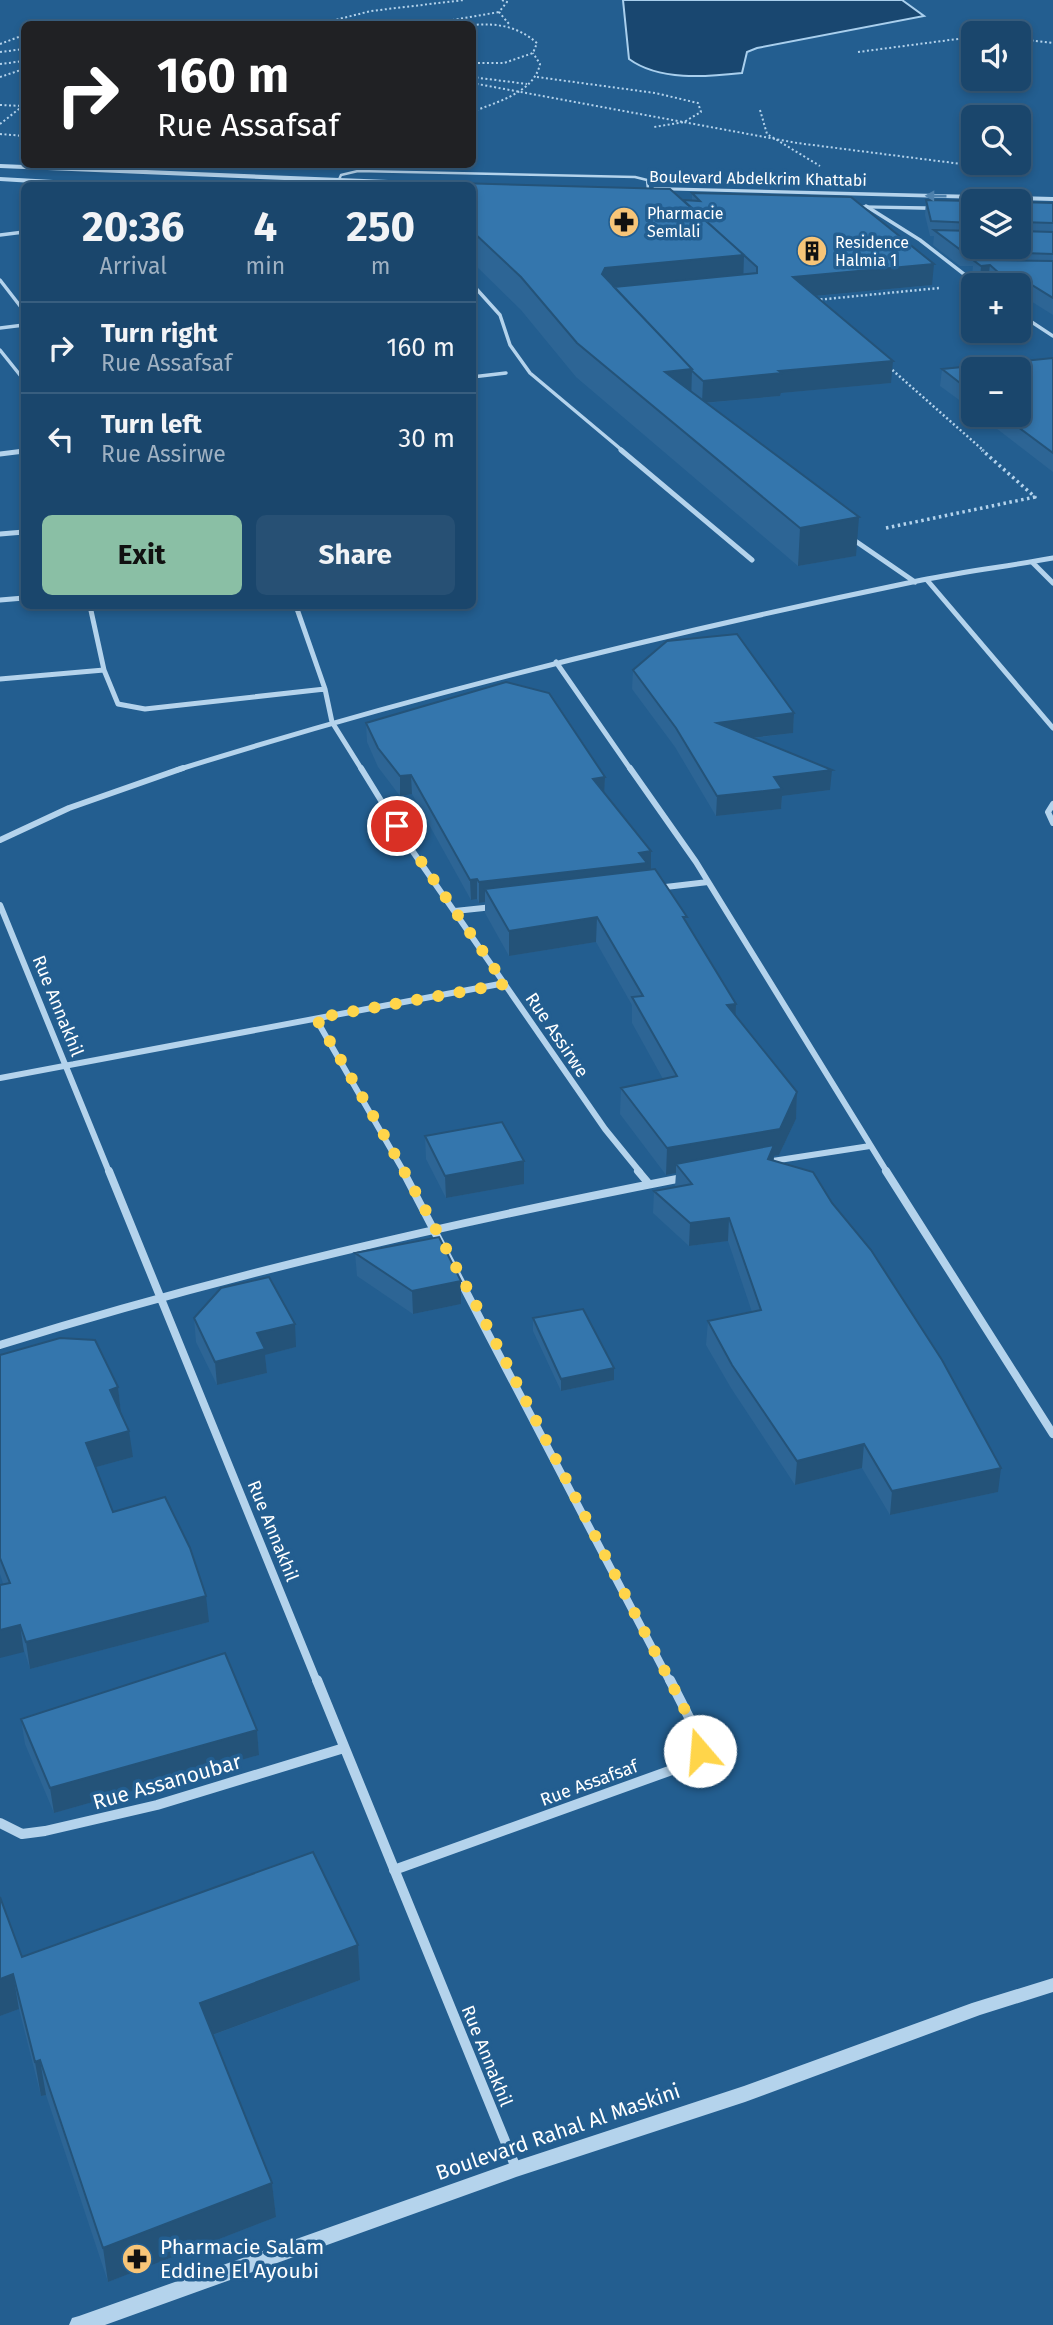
<!DOCTYPE html>
<meta charset="utf-8">
<style>
:root{--surface:#1a466c;--page:#275074;--text:#f1f3f6;--muted:#9fb1c2;--line:#385e7f;--accent:#8abfa5}
body{margin:0;font-family:"Fira Sans",sans-serif;background:var(--page);color:var(--text);height:100vh;display:flex;flex-direction:column;font-size:26px;white-space:nowrap}
*{box-sizing:border-box;margin:0}
p{font-size:23px;color:var(--muted)}
.icon{flex:none;width:38px;height:38px;fill:none;stroke:currentColor;stroke-width:2;stroke-linecap:round;stroke-linejoin:round}
.map{position:relative;flex:1;overflow:hidden}
.side{position:absolute;left:21px;top:182px;width:455px;height:427px;display:flex;flex-direction:column;background:var(--surface);border-radius:10px;box-shadow:0 4px 10px #0003,0 0 0 2px var(--line)}
.side>*{flex:none}
.banner{position:absolute;left:21px;top:21px;width:455px;height:147px;border-radius:10px;box-shadow:0 4px 10px #0003,0 0 0 2px var(--line);background:#202124;color:#fff;overflow:hidden}
.buttons{position:absolute;left:961px;top:21px;display:grid;gap:14px}
.buttons a{display:grid;place-items:center;width:70px;height:70px;border-radius:10px;background:var(--surface);box-shadow:0 4px 10px #0003,0 0 0 2px var(--line);font-size:35px}
.pin{position:absolute;display:grid;place-items:center;width:60px;height:60px;color:#fff;margin:-30px;border:4px solid #fff;border-radius:50%;box-shadow:0 2px 7px #0007}
.me{position:absolute;width:77px;margin:-38px;rotate:342deg;stroke-linejoin:round;filter:drop-shadow(0 0 5px #0008)}
.turn{display:flex;align-items:center;gap:24px;height:147px;padding:0 21px;font-size:32px}
.turn .icon{width:91px;height:91px;stroke-width:2.5}
.turn b{display:block;font-size:49px;line-height:60px}
.eta{display:flex;justify-content:space-evenly;align-items:center;height:119px;text-align:center}
.eta b{font-size:42px;font-weight:700;line-height:49px}
.cta{display:flex;gap:14px;margin-top:auto;padding:14px 21px}
.cta a{flex:1;height:80px;border-radius:10px;background:var(--accent);color:#111;font-size:28px;font-weight:700;line-height:80px;text-align:center}
.cta a+a{background:var(--page);color:var(--text)}
ul{padding:0;list-style:none}
li{display:flex;align-items:center;gap:21px;height:91px;padding:0 21px;border-top:2px solid var(--line)}
li div{flex:1}
li b{display:block;font-size:26px}
li em{font-style:normal}
.map>svg:first-child{display:block}
</style>
<div class="map">
<svg width="1053" height="2325" viewBox="0 0 1053 2325">
<rect width="100%" height="100%" fill="#235e90"/>
<!-- water -->
<path fill="#194770" stroke="#a9cfed" stroke-width="2" d="M623 0H902L924 16 757 48 747 52 742 73C706 77 659 81 629 59Z"/>
<g fill="none" stroke-linecap="round" stroke-linejoin="round">
<!-- path-far2 -->
<path stroke="#b4d3ec" stroke-width="2" stroke-dasharray="2 2.5" stroke-linecap="butt" d="M502 0 507 2 499 12 509 24
M340 21 376 24
M72 24H101
M319 24 371 11 464 0
M430 24 499 12
M472 25C498 23 517 26 537 43L533 53 504 63H472
M1018 39 1053 43
M0 44 24 35
M0 52 24 49
M858 52 973 37
M0 64 24 61
M0 77 24 69
M472 77 527 84
M537 77 655 93 698 103 701 112 684 122 654 127
M472 83 797 143 993 168
M0 105 23 106
M760 110 767 134 820 166
M472 112C496 102 534 93 540 64L533 53
M0 124 24 105
M0 134 24 136"/>
<!-- path-far1 -->
<path stroke="#b4d3ec" stroke-width="2.5" stroke-dasharray="2 2.5" stroke-linecap="butt" d="M816 300 939 288
M889 367 984 451"/>
<!-- path -->
<path stroke="#b4d3ec" stroke-width="3.5" stroke-dasharray="2.5 3.5" stroke-linecap="butt" d="M886 528 1035 497 982 450"/>
<!-- service -->
<path stroke="#b4d3ec" stroke-width="2.5" d="M338 182 341 175 358 171 635 177 647 180 648 189"/>
<!-- pedestrian -->
<path stroke="#b4d3ec" stroke-width="3.5" d="M472 377 506 373"/>
<!-- minor-far4 -->
<path stroke="#b4d3ec" stroke-width="3.5" d="M866 206 920 240 978 285
M0 235 24 232
M0 280 24 311
M472 284 500 315 510 345 530 373 623 451
M1018 313 1053 336
M0 328 24 325
M0 350 24 380
M20 451H24"/>
<!-- minor-far3 -->
<path stroke="#b4d3ec" stroke-width="5" d="M621 450 752 560
M0 454 24 451
M0 534 24 532
M851 538 915 582
M1032 562 1053 583
M927 580 1053 728
M0 600 24 598
M90 606 104 670 118 704 145 709 325 689
M296 606 325 689 332 722 362 770
M556 662 631 770
M0 679 104 670
M177 770C422 693 671 632 922 580 966 571 1010 566 1053 558"/>
<!-- minor-far2 -->
<path stroke="#b4d3ec" stroke-width="6" d="M361 768 409 846 605 1129 640 1172
M630 768 696 862 887 1172
M1053 804 1048 812 1053 823
M0 840 69 808 183 768
M657 888 708 882
M0 905 109 1172
M455 911 493 907
M316 1019 404 1172
M0 1078 505 983
M766 1162 870 1146"/>
<!-- minor-far1 -->
<path stroke="#b4d3ec" stroke-width="8" d="M109 1171 317 1682
M403 1171 670 1682
M638 1171 649 1184
M886 1171 1053 1434
M0 1345C224 1275 452 1223 682 1178"/>
<!-- minor -->
<path stroke="#b4d3ec" stroke-width="10" d="M317 1680 516 2168
M0 1823 22 1834 45 1831 157 1805 344 1748
M394 1870 683 1766 700 1751 696 1731 670 1680"/>
<!-- tertiary -->
<path fill="#b4d3ec" fill-rule="evenodd" d="M0 164 437 182 440 184 430 186 0 168Z
M0 177 124 184 127 186H83L0 181Z
M654 187 1053 197V201L652 190Z
M845 205 973 207V211L847 208Z
M1053 1978V1992L980 2015 745 2102 516 2177 105 2325H69L72 2318 79 2316 516 2161 744 2086 972 2003Z"/>
</g>
<!-- wall -->
<path fill="#2d6595" d="M421 182 683 201H692V193L932 285 816 296 891 383 781 393 780 396 706 403 856 556 798 566 576 377 521 310 472 262V186H421Z
M926 200 973 201V247L1018 202 1053 203V315L1018 293V285H994L988 280 980 281 972 275 973 266H960L933 245 934 236H930L925 215Z
M1053 358V472L979 415H1018L973 369V410L940 386 942 369Z
M633 670 794 713 793 733 753 738 830 790 782 796 781 809 716 816 675 747 632 689Z
M366 723 605 777 604 793 651 870 686 923 736 1004 735 1016 797 1092 796 1119 779 1155 774 1156 773 1161 998 1492 890 1515 862 1468 795 1485 731 1388 706 1345 708 1321 752 1312 728 1241 689 1246 653 1213 654 1191 675 1187 676 1173 666 1175 620 1114 621 1088 663 1079 632 1023V1005L596 942 509 956 485 913V902L479 903 477 899 471 900 412 794 400 796 378 767 367 742Z
M425 1136 524 1184 446 1198 426 1159Z
M355 1253 461 1281V1304L413 1314 357 1276Z
M194 1318 296 1347 265 1355 267 1373 217 1385 196 1342Z
M533 1318 614 1380 561 1391 533 1331Z
M0 1355 118 1387 121 1413 133 1457 96 1467 113 1512 209 1622 30 1669 0 1574Z
M21 1719 257 1730 259 1755 54 1813 25 1744Z
M358 1945 360 1980 213 2035 272 2183 276 2217 108 2282 46 2095 41 2096 19 2009 0 2016 22 1957Z"/>
<!-- shaded-wall -->
<path fill="#245379" d="M744 255 743 288 625 299 602 274 605 268Z
M934 264 932 285 792 298 793 277Z
M990 265 988 280 980 281 981 266Z
M893 361 891 383 781 393 780 396 702 403 703 381 779 371Z
M692 369 691 405 665 372Z
M859 517 856 556 798 566 800 528Z
M794 713 793 733 716 742 717 723Z
M832 770 830 790 782 796 781 809 716 816 717 796 774 777Z
M411 775 412 794 400 796V776Z
M605 777 604 797 593 779Z
M651 851V871L485 889V902L479 903V882Z
M477 879V899L471 900 470 880Z
M597 917 596 942 509 956V931Z
M736 1004 735 1030 727 1005Z
M797 1092 796 1119 779 1155 774 1156 773 1168 676 1164V1173L666 1175 667 1148Z
M524 1161V1184L446 1198 445 1176Z
M729 1218 728 1241 689 1246 690 1223Z
M461 1281V1304L413 1314 412 1291Z
M295 1324 296 1347 265 1355 267 1373 217 1385 215 1362 257 1333Z
M614 1368V1380L561 1391V1379Z
M118 1387 121 1413 110 1390Z
M129 1431 133 1457 89 1469 86 1443Z
M864 1444 862 1468 795 1485 797 1461Z
M1001 1468 998 1492 890 1515 892 1491Z
M206 1596 209 1622 30 1669 26 1642Z
M20 1625 24 1652 0 1658V1630Z
M257 1730 259 1755 54 1813 50 1788Z
M358 1945 360 1980 204 2038 200 2003Z
M13 1974 19 2009 0 2016V1979Z
M40 2060 46 2095 41 2096 35 2062Z
M272 2183 276 2217 108 2282 103 2248Z"/>
<!-- building -->
<path fill="#3476ad" stroke="#245379" stroke-width="2" d="M421 182 670 189 744 255 605 268 602 274 692 369 665 372 859 517 800 528 577 343 521 277 472 231V186H425Z
M692 193 851 197 934 264 793 277 893 361 779 371 782 373 703 381 691 370 692 369 614 287 757 273V267L683 200 700 201Z
M926 200 973 201V223L931 221Z
M1018 202 1053 203V223L1020 222 1018 223Z
M934 230 973 231V247H1018V230L1019 231 1053 232V254L962 251Z
M973 260 1053 261V298L1011 272 999 273 990 265 981 266Z
M1053 358V453L1002 415H1018V369H973V393L942 369Z
M737 634 794 713 717 723 832 770 774 777 782 789 717 796 676 728 633 670 667 641Z
M506 682 549 693 605 777 593 779 651 851 639 853 647 863 479 882 477 879 470 880 411 775 400 776 378 748 366 723Z
M655 869 687 917H683L736 1004 727 1005 797 1092 780 1129 667 1148 621 1088 677 1076 632 997 643 996 597 917 509 931 485 889Z
M502 1122 524 1161 445 1176 425 1136Z
M774 1145 768 1159 813 1172 832 1203 871 1250 942 1360 1001 1468 892 1491 864 1444 797 1461 732 1365 708 1321 761 1310 729 1218 690 1223 654 1191 692 1184 676 1164Z
M439 1237 461 1281 412 1291 355 1253Z
M269 1277 295 1324 257 1333 265 1349 215 1362 194 1318 221 1288Z
M583 1309 614 1368 561 1379 533 1318Z
M60 1338 95 1340 118 1387 110 1390 129 1431 86 1443 113 1512 165 1497 190 1548 206 1596 26 1642 20 1625 0 1630V1585L10 1583 0 1558V1355Z
M225 1653 257 1730 50 1788 21 1719Z
M313 1852 358 1945 200 2003 272 2183 103 2248 40 2060 35 2062 13 1974 0 1979V1897L22 1957Z"/>
<!-- one-way arrows -->
<defs><path id="oneway-solid" d="M-6-.8H1V-3.2L6.5 0L1 3.2V.8H-6Z" transform="scale(1.75)"/></defs>
<use fill="#4e81ac" href="#oneway-solid" transform="translate(936 196) rotate(-179)"/>
<g fill="none" stroke-linecap="round" stroke-linejoin="round">
<!-- route -->
<path stroke="#ffd54a" stroke-width="12" stroke-dasharray="0 21.6" d="M397 826 505 984 316 1018C449 1239 560 1472 680 1700L695 1731 700 1751"/>
</g>
<!-- icons -->
<defs>
<g id="pharmacy-disc" transform="scale(1.575)"><circle r="9.5" fill="#f7c578" stroke="#235e90"/><path d="M-2-6h4v4h4v4h-4v4h-4v-4h-4v-4h4Z" fill="#111"/></g>
<g id="building-disc" transform="scale(1.575)"><circle r="9.5" fill="#f7c578" stroke="#235e90"/><path d="M-4-6H4V6H1V3H-1V6H-4ZM-2.5-4.3h1.7v1.8h-1.7ZM.8-4.3h1.7v1.8H.8ZM-2.5-1h1.7V.8h-1.7ZM.8-1h1.7V.8H.8Z" fill="#111"/></g>
</defs>
<g fill-rule="evenodd">
<use href="#pharmacy-disc" x="624" y="222"/>
<use href="#building-disc" x="812" y="251"/>
<use href="#pharmacy-disc" x="137" y="2259"/>
</g>
<g text-anchor="middle" stroke-width="7" stroke-linejoin="round" paint-order="stroke">
<!-- far-street labels -->
<g font-size="16" fill="#fff" stroke="#235e90">
<text transform="translate(758 178) rotate(1)" y="6">Boulevard Abdelkrim Khattabi</text>
</g>
<!-- far-poi labels -->
<g font-size="16" fill="#fff" stroke="#235e90" text-anchor="start">
<text x="647" y="219">Pharmacie<tspan x="647" dy="18">Semlali</tspan></text>
<text x="835" y="248">Residence<tspan x="835" dy="18">Halmia 1</tspan></text>
</g>
<!-- street labels -->
<g font-size="18" fill="#fff" stroke="#235e90">
<text transform="translate(58 1006) rotate(68)" y="6">Rue Annakhil</text>
<text transform="translate(557 1035) rotate(56)" y="6">Rue Assirwe</text>
<text transform="translate(273 1531) rotate(68)" y="6">Rue Annakhil</text>
<text transform="translate(589 1783) rotate(-20)" y="6">Rue Assafsaf</text>
<text transform="translate(487 2056) rotate(68)" y="6">Rue Annakhil</text>
</g>
<!-- near-street labels -->
<g font-size="21" fill="#fff" stroke="#235e90">
<text transform="translate(167 1782) rotate(-16)" y="7">Rue Assanoubar</text>
<text transform="translate(558 2132) rotate(-19)" y="7">Boulevard Rahal Al Maskini</text>
</g>
<!-- near-poi labels -->
<g font-size="21" fill="#fff" stroke="#235e90" text-anchor="start">
<text x="160" y="2254">Pharmacie Salam<tspan x="160" dy="24">Eddine El Ayoubi</tspan></text>
</g>
</g>
</svg>
<div class="buttons">
<a><svg class="icon" aria-label="sound" viewBox="0 0 24 24"><path d="M4 9h4l5-4v14l-5-4H4zM17 9q2 3 0 6"/></svg></a>
<a><svg class="icon" aria-label="search" viewBox="0 0 24 24"><circle cx="10" cy="10" r="6"/><path d="M15 15l6 6"/></svg></a>
<a><svg class="icon" aria-label="layers" viewBox="0 0 24 24"><path d="M12 4l9 5-9 5-9-5zM3 14l9 5 9-5"/></svg></a>
<a>+</a>
<a>−</a>
</div>
<div class="pin" style="left:397px;top:826px;background:#d93025"><svg class="icon" aria-label="arrive" viewBox="0 0 24 24"><path d="M6 21V4h12l-3 4 3 4H6"/></svg></div>
<svg class="me" style="left:700px;top:1751px" viewBox="-20 -20 40 40"><circle r="19" fill="#fff"/><path d="M0-13L10 11 0 6-10 11z" fill="#ffd54a"/></svg>
<div class="banner">
<div class="turn"><svg class="icon" aria-label="right" viewBox="0 0 24 24"><path d="M7 20v-9h11M14 6l5 5-5 5"/></svg><div><b>160 m</b>Rue Assafsaf</div></div>
</div>
<section class="side">
<div class="eta">
<div><b>20:36</b><p>Arrival</p></div>
<div><b>4</b><p>min</p></div>
<div><b>250</b><p>m</p></div>
</div>
<ul>
<li><svg class="icon" aria-label="right" viewBox="0 0 24 24"><path d="M7 20v-9h11M14 6l5 5-5 5"/></svg><div><b>Turn right</b><p>Rue Assafsaf</p></div><em>160 m</em></li>
<li><svg class="icon" aria-label="left" viewBox="0 0 24 24"><path d="M17 20v-9H6M10 6l-5 5 5 5"/></svg><div><b>Turn left</b><p>Rue Assirwe</p></div><em>30 m</em></li>
</ul>
<div class="cta"><a>Exit</a><a>Share</a></div>
</section>
</div>
